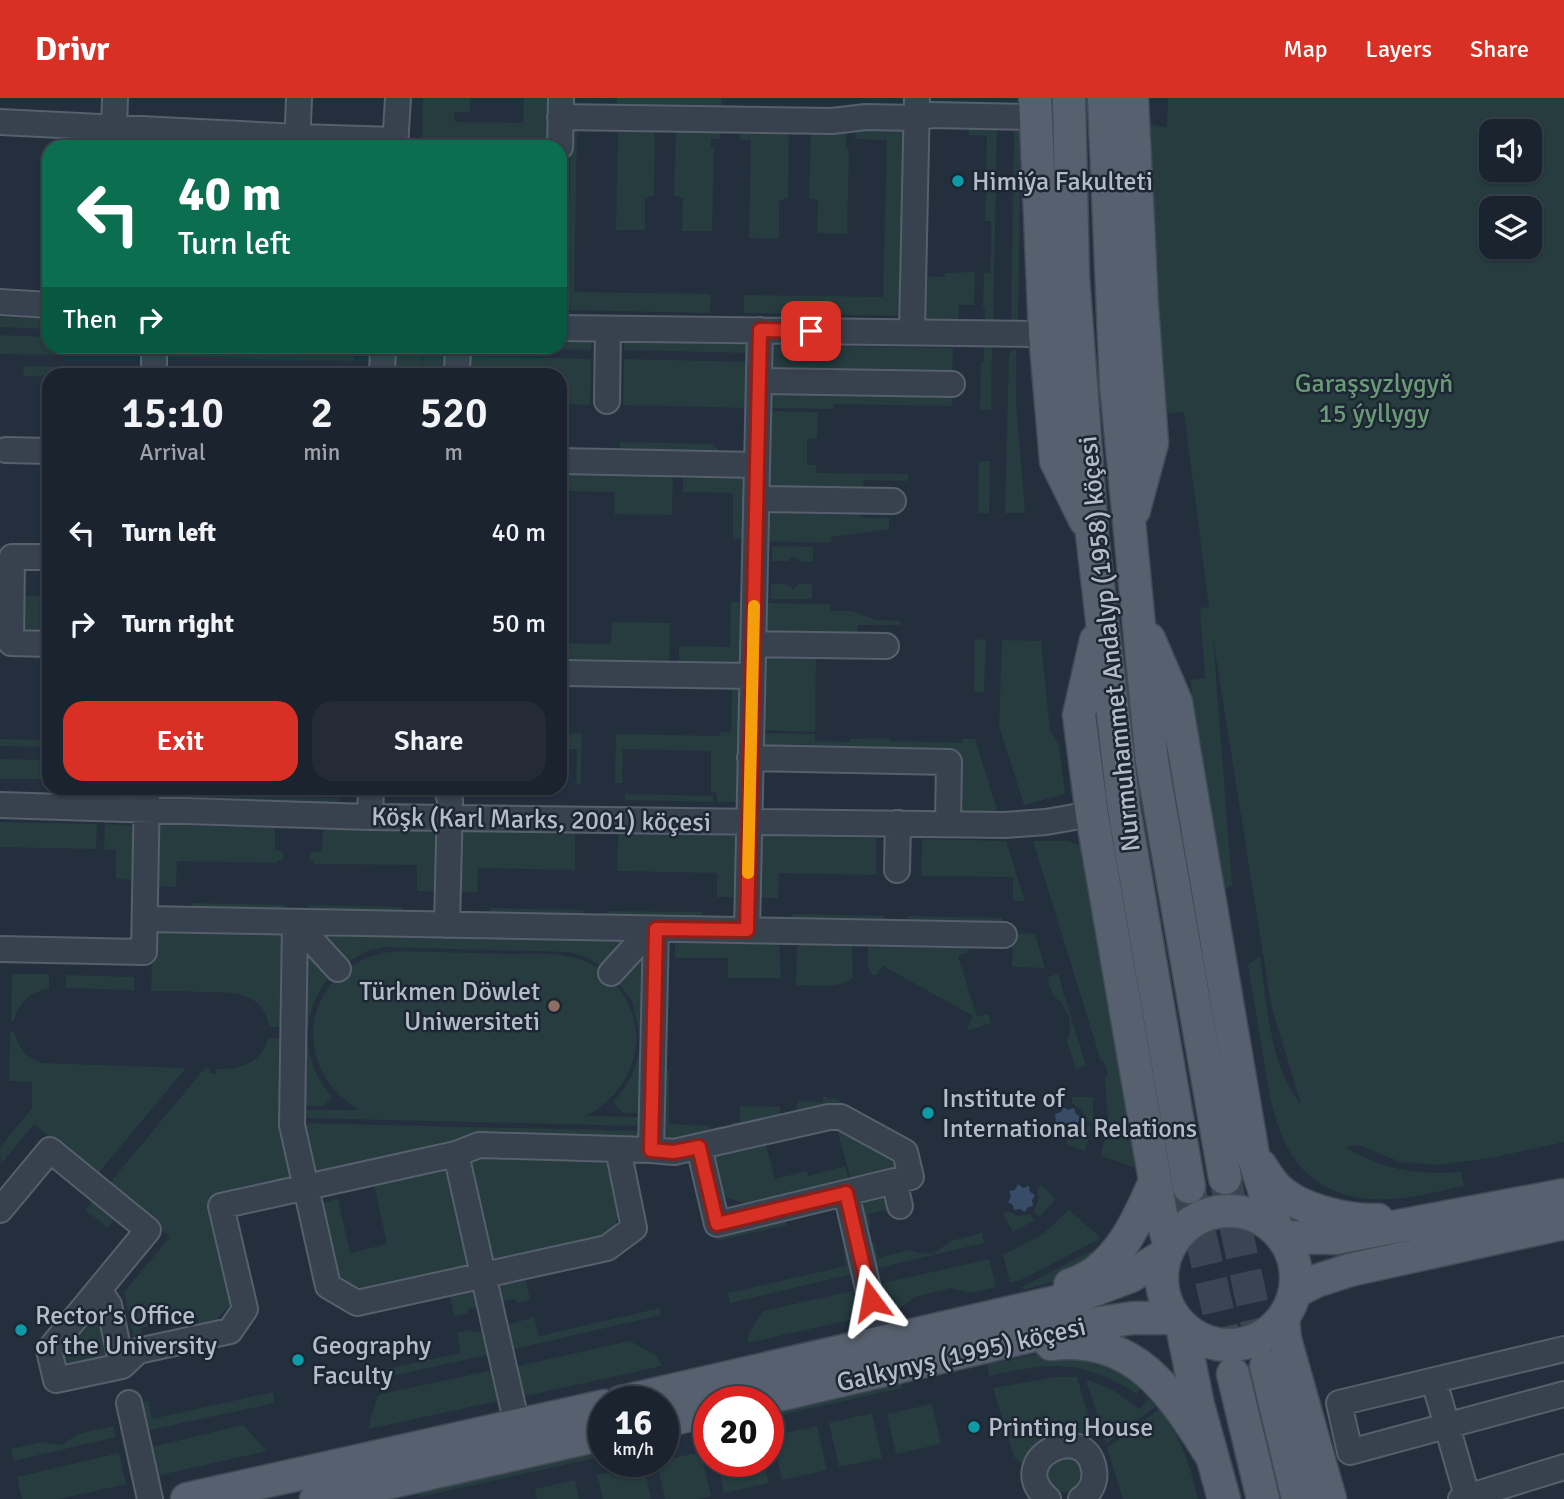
<!DOCTYPE html>
<meta charset="utf-8">
<style>
:root{--surface:#1b232e;--page:#242b36;--text:#f1f3f6;--muted:#a0a4aa;--line:#39404a;--accent:#d93025}
body{margin:0;font-family:Signika,sans-serif;background:var(--page);color:var(--text);height:100vh;display:flex;flex-direction:column;font-size:26px;white-space:nowrap}
*{box-sizing:border-box;margin:0}
p{font-size:23px;color:var(--muted)}
.icon{flex:none;width:38px;height:38px;fill:none;stroke:currentColor;stroke-width:2;stroke-linecap:round;stroke-linejoin:round}
.map{position:relative;flex:1;overflow:hidden}
.panel{position:absolute;left:42px;top:270px;width:525px;height:427px;display:flex;flex-direction:column;background:var(--surface);border-radius:21px;box-shadow:0 2px 5px #0004,0 0 0 2px var(--line)}
.panel>*{flex:none}
.banner{position:absolute;left:42px;top:42px;width:525px;height:214px;border-radius:21px;box-shadow:0 2px 5px #0004,0 0 0 2px var(--line);background:#0b6e4f;color:#fff;overflow:hidden}
.fabs{position:absolute;left:1479px;top:21px;display:grid;gap:14px}
.fabs a{display:grid;place-items:center;width:63px;height:63px;border-radius:14px;background:var(--surface);box-shadow:0 2px 5px #0004,0 0 0 2px var(--line);font-size:35px}
.speed{position:absolute;left:588px;top:1288px;display:flex;gap:14px;font-size:35px;font-weight:700;text-align:center}
.speed>*{display:grid;place-content:center;width:91px;height:91px;border-radius:50%;background:var(--surface);box-shadow:0 2px 5px #0004,0 0 0 2px var(--line);line-height:1}
.speed small{font-size:18px;font-weight:400}
.speed .limit{border:10px solid #d22;background:#fff;color:#111}
.pin{position:absolute;display:grid;place-items:center;width:60px;height:60px;color:#fff;margin:-30px;border-radius:14px;box-shadow:0 4px 10px #0006}
.me{position:absolute;width:77px;margin:-38px;rotate:347deg;stroke-linejoin:round;filter:drop-shadow(0 0 5px #0008)}
.turn{display:flex;align-items:center;gap:24px;height:147px;padding:0 21px;font-size:32px}
.turn .icon{width:91px;height:91px;stroke-width:2.5}
.turn b{display:block;font-size:49px;line-height:60px}
.then{display:flex;align-items:center;height:66px;padding:0 21px;background:#0003;gap:14px;font-size:26px}
.eta{display:flex;justify-content:space-evenly;align-items:center;height:119px;text-align:center}
.eta b{font-size:42px;font-weight:600;line-height:49px}
.button{display:flex;gap:14px;margin-top:auto;padding:14px 21px}
.button a{flex:1;height:80px;border-radius:21px;background:var(--accent);color:#fff;font-size:28px;font-weight:600;line-height:80px;text-align:center}
.button a+a{background:var(--page);color:var(--text)}
ul{padding:0;list-style:none}
li{display:flex;align-items:center;gap:21px;height:91px;padding:0 21px}
li div{flex:1}
li b{display:block;font-size:26px}
li em{font-style:normal}
header{display:flex;align-items:center;gap:42px;box-sizing:border-box;height:98px;padding:0 35px;background:var(--accent);color:#fff}
header strong{font-size:33px}
nav{display:flex;gap:38px;margin-inline-start:auto;font-size:24px}
.map>svg:first-child{display:block}
</style>
<header>
<strong>Drivr</strong>
<nav><a>Map</a><a>Layers</a><a>Share</a></nav>
</header>
<div class="map">
<svg width="1564" height="1401" viewBox="0 0 1564 1401">
<rect width="100%" height="100%" fill="#242f3e"/>
<!-- green -->
<path fill="#263c3f" fill-rule="evenodd" d="M423 0H470V14H454L455 24 523 25 524 0H551L550 49H422Z
M617 0H722L721 12 617 10Z
M1168 0H1564V1044L1490 1060 1439 1067 1400 1064 1359 1047 1345 1049C1382 1072 1418 1077 1461 1074L1464 1088C1434 1094 1400 1104 1369 1101 1286 1093 1273 1025 1263 957 1258 927 1253 897 1248 867L1260 858C1266 901 1271 974 1301 1006L1271 907 1213 540 1232 788 1219 794 1190 582 1205 580 1200 510 1209 509 1184 314 1163 316 1147 26 1167 30ZM1491 33H1530V72H1491ZM1491 110H1530V149H1491Z
M969 25 995 27 997 32 993 227H985V211L983 210 984 175H990C991 158 992 140 991 123H985L987 38 969 37Z
M1021 28 1018 226 1011 223 1014 34 1016 29Z
M571 29H577L574 194 711 196 710 215 567 212Z
M856 29 906 30 902 218 744 215V197L883 199 887 42 855 41Z
M618 31 655 32 654 97 645 100V132H616Z
M676 32H720V41H711V49H714L712 133H682L683 100 674 97Z
M740 33 789 35 788 100 779 103V141L749 140 751 42 740 41Z
M811 35H846V51H849L847 136 817 135 818 102 809 101V99Z
M975 174 974 207H959L958 223H922L923 178 945 179V175Z
M0 219 49 221V231L0 229Z
M0 237 49 239V248L121 249V258L0 256Z
M560 243H591V252L466 249 560 248Z
M624 244 751 246V255L624 252Z
M772 247 953 250 952 278 772 275Z
M321 248 354 250V263L164 259V249Z
M984 248H992L991 312 980 311 981 265 984 264Z
M1012 252H1016V305L1025 415H1005L1009 257Z
M396 257H422L421 276H391Z
M423 257 448 258V276H422Z
M466 258 591 261 590 307 560 306V276H465Z
M624 261 751 264 750 310 623 307Z
M24 268 120 270V276L23 278Z
M164 271 354 275 164 276Z
M770 291 952 294V308L834 306 833 311 770 310Z
M770 313 818 314 817 340 807 341V367H816L817 375 908 376V383L864 382 863 388 853 396 769 394Z
M620 344 714 346V349L718 350V356L620 354Z
M979 363H990L989 415H978Z
M560 373 673 375 672 417 614 416 615 394 560 393Z
M683 375 747 376 746 441H733V395L683 394Z
M768 408 852 409 863 420H889V432C869 432 852 438 832 438L831 445 767 443Z
M772 448 813 449V464L799 463 794 458 788 463H772Z
M771 486H787L793 491 799 486H812V501H771Z
M20 498H49V539L19 538Z
M731 504H745L743 569 679 567V548L730 549Z
M766 505 830 506V513H852L876 522 900 523V527H858L857 541 765 539Z
M612 524 670 525 669 567 560 565V545L611 546Z
M975 541 986 542 984 594H974Z
M1002 542 1041 543 1050 633 1059 647 1065 696 1024 707 999 628Z
M760 552 816 553 815 634 759 632Z
M732 592H744L741 704H717V695L711 694V653L623 651 622 685H615L616 636 720 638 721 634 731 635Z
M560 635 582 636 581 686H576L577 651H560Z
M759 635 815 636V643L850 644V641L889 640V643L962 645V641H975L998 715 956 714 957 657 758 652Z
M0 641 49 642V649L0 648Z
M0 661 49 662V681H0Z
M625 696 713 698V704L625 702Z
M158 697 338 700V706L162 702Z
M0 724 97 726 96 751 0 749Z
M105 726 136 728V782L116 781V752L104 751Z
M158 727 275 729V753H283V762H278L277 765 177 763 176 789 154 788Z
M323 730 437 732 439 794 417 793V767L314 766V763H310V754L322 753Z
M462 733 575 735V772L478 770 477 794H457L460 734Z
M618 735 736 738 740 739V799H717V775L617 773Z
M765 738 876 740V777L779 775 778 800H758L761 739Z
M922 741 1006 743 1025 803H1013V779L921 778Z
M1033 743H1068L1082 748 1137 1070 1101 1058 1108 1025 1105 978 1108 977 1104 963H1101Z
M192 805 284 807 283 816 186 814V809H192Z
M309 807 401 809 402 813H405V818L308 816Z
M490 810 583 812V821L488 820Z
M608 813 702 814 704 823 607 822Z
M792 816 884 818 883 827 787 825V819H792Z
M909 818 1002 820V823H1006L1005 829 909 827Z
M153 829 288 832 285 929H269C264 893 231 894 202 894 185 893 168 893 151 893Z
M312 833 637 840 607 872 586 859 570 854 384 849 367 853 343 867Z
M1013 835 1035 836 1045 870 1012 869Z
M675 840 779 844 781 880H728V860H675Z
M305 841 334 874C319 890 310 908 308 930H302Z
M802 845 852 846 853 880C838 892 814 887 796 887L797 849Z
M646 847 644 937 640 938 632 903 615 880Z
M868 849 968 850 969 854 958 858 977 919 988 916 991 925 970 932 967 930 973 918 883 868 876 877H872L868 867Z
M399 853C437 854 475 855 512 856 535 856 560 854 582 862 615 874 639 910 636 946 633 978 614 1004 585 1018L638 1019V1028L306 1020V1012H359C281 965 308 859 399 853Z
M12 876H49V891C31 893 18 905 14 923H11Z
M1058 876 1086 968 1076 971 1067 943 1070 934 1069 918 1061 904 1053 897 1047 879Z
M66 877 134 879V892L66 890Z
M10 934H14C18 950 26 959 41 965L186 970 96 1078 34 1026 1 1066 0 1049 32 1010V984L9 983Z
M268 940H285L293 1082 211 1100 232 1205 217 1221 207 1230 200 1231 197 1218 141 1230 143 1244 135 1246 124 1194 170 1139 108 1087 205 970H210L209 975 216 976 217 971C241 971 261 966 268 940Z
M302 941H308C309 963 317 982 332 999L323 1008H300Z
M640 947H644L643 1015H623L613 1004C628 988 638 969 640 947Z
M659 971 669 972V1026L710 1028 709 1040 661 1050Z
M823 997 831 1002 832 999 869 1020 867 1024 797 1015 795 1013 798 1003 823 1004Z
M1072 999H1093V1024L1085 1023 1083 1014 1072 1005Z
M740 1008 780 1009 779 1020 715 1038 716 1028 732 1029 733 1024H740Z
M300 1025 643 1033V1040L457 1042 451 1044 452 1049 314 1077Z
M836 1027 897 1061 900 1074 852 1086Z
M1084 1027 1092 1029 1085 1053 1066 1046 1067 1040 1080 1035Z
M776 1040 777 1043 766 1047 775 1081 807 1073 808 1078 845 1068 849 1084 747 1106 725 1099 720 1094 713 1057Z
M608 1055 619 1116C617 1128 607 1134 597 1141L492 1165 468 1060Z
M449 1069 472 1168 368 1192 340 1183 316 1106 338 1101 350 1155 387 1146 373 1082Z
M1041 1087 1056 1101 1039 1119 1034 1113 1039 1101 1037 1092Z
M887 1091 895 1110 868 1116 871 1129 863 1131 858 1100Z
M94 1101 117 1119 106 1131 105 1127 85 1112Z
M1069 1112 1101 1140 1019 1183 1010 1184 1003 1157 1043 1136Z
M1009 1113 1017 1118 1030 1116 1035 1122 1013 1134 1003 1116Z
M784 1115 787 1127 717 1143 714 1132Z
M982 1135 984 1145 878 1170H876L867 1146 874 1144 878 1160 910 1152 918 1155 933 1156 951 1143Z
M1105 1146 1106 1150 1062 1181 1024 1192 1022 1189Z
M850 1150 855 1174 852 1176 730 1205 728 1195 846 1168 843 1151Z
M989 1161 996 1189 971 1195 950 1190 915 1199 896 1213 883 1216 876 1187Z
M526 1182 530 1202 516 1205 515 1201 499 1204V1191L505 1186Z
M861 1191 867 1218 747 1245 749 1235 763 1213Z
M472 1193 475 1194 483 1208 468 1211V1215L454 1218 450 1198Z
M660 1210 661 1217 515 1251 511 1250 504 1228 534 1219 539 1238Z
M92 1215 98 1224 106 1260 65 1272 61 1249Z
M472 1232 473 1235 488 1232 490 1255 488 1257 341 1289 339 1281 461 1255 457 1235Z
M630 1243 657 1258 662 1268 520 1299 516 1270 518 1268Z
M1043 1255 1090 1260 1145 1285 1137 1296C1083 1261 1050 1264 989 1278L987 1266Z
M489 1273 496 1276 503 1302 368 1331 377 1299 381 1296Z
M1055 1279H1077L1093 1334 1085 1340C1057 1334 1042 1336 1026 1362L1020 1364 1014 1359 993 1290Z
M1086 1281 1114 1293 1139 1311 1149 1301 1156 1308 1106 1346Z
M902 1285 903 1290 768 1320V1316Z
M273 1294 275 1305 150 1332 146 1331 139 1305 148 1303 152 1321Z
M932 1306 941 1346 896 1356 887 1316Z
M1159 1311C1181 1338 1190 1367 1198 1401H1123L1107 1350Z
M872 1315 882 1360 839 1369 829 1325Z
M243 1327 267 1353 156 1378 150 1351 152 1349Z
M113 1328 116 1339 14 1363 11 1351 41 1344 62 1347 78 1336Z
M817 1328 827 1372 782 1382 772 1338Z
M604 1353V1358L416 1400 421 1394Z
M701 1354 711 1398 698 1401H665L657 1364Z
M119 1355 126 1386 59 1401H22L17 1379Z
M1046 1376a18 18 0 1 1 36 0a18 18 0 1 1-36 0Z
M717 1363H764L769 1385 724 1395Z
M643 1367 651 1401H603L597 1377Z
M575 1382 579 1401H537L535 1391Z"/>
<!-- water -->
<path fill="#394c67" d="M1063 1009 1068 1012 1074 1010 1076 1016 1081 1019 1078 1024 1079 1030 1074 1031 1071 1036 1066 1034 1060 1035 1059 1030 1053 1027 1056 1022 1055 1016 1061 1014Z
M1018 1086 1023 1090 1029 1088 1030 1094 1035 1097 1032 1102 1033 1108 1028 1109 1025 1114 1020 1111 1014 1112 1013 1107 1008 1104 1011 1099 1009 1093 1015 1092Z"/>
<g fill="none" stroke-linecap="round" stroke-linejoin="round">
<!-- major-tunnel -->
<path stroke="#3a4453" stroke-width="32" stroke-dasharray="32 16" stroke-linecap="butt" d="M1225 1080 1266 1268
M1189 1089 1233 1276"/>
<!-- minor casing -->
<g stroke="#565f6c" stroke-width="28">
<path id="minor" d="M560 19 832 23 866 19 917 20 932 17 1035 19
M0 24 298 39 395 42
M114 30 115 0
M297 49 299 0
M395 49 398 0
M560 49 561 0
M0 204 49 207
M560 230 1045 236
M912 234 917 0
M154 276V248
M382 276 383 248
M457 276 458 248
M759 283 952 286
M607 303 608 231
M6 352 49 353
M560 363 757 367
M756 401 893 403
M49 459H12L11 545 49 546
M753 546 886 548
M560 575 752 578
M750 660 949 664 948 726
M447 690 450 703 447 827
M0 707 370 719 1004 727 1046 724 1109 713
M370 719 371 690
M897 772 898 725
M145 821 1004 837
M295 824 292 1027 328 1188 357 1205 607 1150 634 1130 618 1051
M295 824 338 871
M656 831 651 1052 674 1054 829 1019H841L905 1054 911 1079 717 1126 699 1049
M747 832 760 232
M0 851 144 854 147 690
M611 875 643 840 656 831
M456 1056 517 1327
M894 1083 900 1108
M846 1095 881 1246
M0 1112 50 1052 148 1132 49 1252 56 1282 122 1268 138 1253 230 1233 245 1211 221 1108 456 1056 479 1047 651 1052
M99 1192 109 1207 122 1268
M1564 1251 1339 1305 1350 1354 1564 1296
M1434 1283 1468 1401
M129 1305 150 1401
M1048 1401C1002 1362 1086 1319 1094 1372 1096 1384 1090 1395 1081 1401
M1461 1401 1564 1369"/>
</g>
<!-- major casing -->
<g stroke="#414a57" stroke-width="35">
<path id="major" d="M1035 0 1045 236 1056 363 1085 422
M1069 0 1073 178 1092 436 1124 711 1189 1089
M1104 0 1116 287 1152 664 1225 1080
M1132 0 1142 208 1152 345 1134 412
M1149 541 1176 604 1253 1057 1277 1132
M1096 542 1079 617 1092 717 1161 1117 1170 1148
M1260 1067C1265 1074 1270 1083 1276 1089 1298 1112 1348 1123 1378 1122
M1162 1180a67 67 0 1 1 134 0a67 67 0 1 1-134 0Z
M1283 1139 1335 1140 1564 1097
M1070 1187C1116 1173 1138 1123 1155 1083
M1295 1194 1316 1183 1350 1172 1564 1125
M1283 1220 1285 1241 1330 1401
M1182 1228 1198 1307 1224 1401
M1051 1246C1136 1237 1171 1294 1211 1357
M1266 1268 1298 1401
M1233 1276 1263 1401
M621 1304 1073 1200 1131 1178 1166 1156
M748 1304 1065 1230 1133 1220H1175
M663 1323 709 1313
M187 1401 604 1308
M316 1401 604 1336"/>
</g>
<!-- minor -->
<use href="#minor" stroke="#38414e" stroke-width="24"/>
<!-- major -->
<use href="#major" stroke="#56606e" stroke-width="32"/>
</g>
<g fill="none" stroke-linecap="round" stroke-linejoin="round">
<!-- route casing -->
<g stroke="#8d1f18" stroke-width="18">
<path id="route" d="M811 233 760 232 747 832 656 831 651 1052 674 1054 699 1049 717 1126 846 1095 871 1202"/>
</g>
<!-- route -->
<use href="#route" stroke="#d93025" stroke-width="12"/>
<!-- slow -->
<path stroke="#f59e0b" stroke-width="12" d="M748 775 754 508"/>
</g>
<!-- markers -->
<g fill="#0f9aa8" stroke="#1d2633" stroke-width="2.5">
<circle cx="958" cy="83" r="7"/>
<circle cx="928" cy="1015" r="7"/>
<circle cx="21" cy="1232" r="7"/>
<circle cx="298" cy="1262" r="7"/>
<circle cx="974" cy="1329" r="7"/>
</g>
<circle fill="#8d6e63" stroke="#1d2633" stroke-width="2.5" cx="554" cy="908" r="7"/>
<g text-anchor="middle" stroke-width="5" stroke-linejoin="round" paint-order="stroke">
<!-- poi labels -->
<g font-size="26" fill="#b4bcc9" stroke="#1d2633" text-anchor="start">
<text x="972" y="92">Himiýa Fakulteti</text>
<text x="540" y="902" text-anchor="end">Türkmen Döwlet<tspan x="540" dy="30">Uniwersiteti</tspan></text>
<text x="942" y="1009">Institute of<tspan x="942" dy="30">International Relations</tspan></text>
<text x="35" y="1226">Rector's Office<tspan x="35" dy="30">of the University</tspan></text>
<text x="312" y="1256">Geography<tspan x="312" dy="30">Faculty</tspan></text>
<text x="988" y="1338">Printing House</text>
</g>
<!-- park labels -->
<g font-size="26" fill="#6b9a76" stroke="#1d2633">
<text x="1374" y="294">Garaşsyzlygyň<tspan x="1374" dy="30">15 ýyllygy</tspan></text>
</g>
<!-- street labels -->
<g font-size="26" fill="#b4bcc9" stroke="#1d2633">
<text transform="translate(1109 546) rotate(-96)" y="9">Nurmuhammet Andalyp (1958) köçesi</text>
<text transform="translate(541 721) rotate(1)" y="9">Köşk (Karl Marks, 2001) köçesi</text>
<text transform="translate(961 1256) rotate(-13)" y="9">Galkynyş (1995) köçesi</text>
</g>
</g>
</svg>
<div class="fabs">
<a><svg class="icon" aria-label="sound" viewBox="0 0 24 24"><path d="M4 9h4l5-4v14l-5-4H4zM17 9q2 3 0 6"/></svg></a>
<a><svg class="icon" aria-label="layers" viewBox="0 0 24 24"><path d="M12 4l9 5-9 5-9-5zM3 14l9 5 9-5"/></svg></a>
</div>
<div class="speed"><div>16<small>km/h</small></div><div class="limit">20</div></div>
<div class="pin" style="left:811px;top:233px;background:#d93025"><svg class="icon" aria-label="arrive" viewBox="0 0 24 24"><path d="M6 21V4h12l-3 4 3 4H6"/></svg></div>
<svg class="me" style="left:871px;top:1202px" viewBox="-20 -20 40 40"><path d="M0-17L14 15 0 8-14 15z" fill="#d93025" stroke="#fff" stroke-width="4"/></svg>
<div class="banner">
<div class="turn"><svg class="icon" aria-label="left" viewBox="0 0 24 24"><path d="M17 20v-9H6M10 6l-5 5 5 5"/></svg><div><b>40 m</b>Turn left</div></div>
<div class="then">Then<svg class="icon" aria-label="right" viewBox="0 0 24 24"><path d="M7 20v-9h11M14 6l5 5-5 5"/></svg></div>
</div>
<section class="panel">
<div class="eta">
<div><b>15:10</b><p>Arrival</p></div>
<div><b>2</b><p>min</p></div>
<div><b>520</b><p>m</p></div>
</div>
<ul>
<li><svg class="icon" aria-label="left" viewBox="0 0 24 24"><path d="M17 20v-9H6M10 6l-5 5 5 5"/></svg><div><b>Turn left</b></div><em>40 m</em></li>
<li><svg class="icon" aria-label="right" viewBox="0 0 24 24"><path d="M7 20v-9h11M14 6l5 5-5 5"/></svg><div><b>Turn right</b></div><em>50 m</em></li>
</ul>
<div class="button"><a>Exit</a><a>Share</a></div>
</section>
</div>
